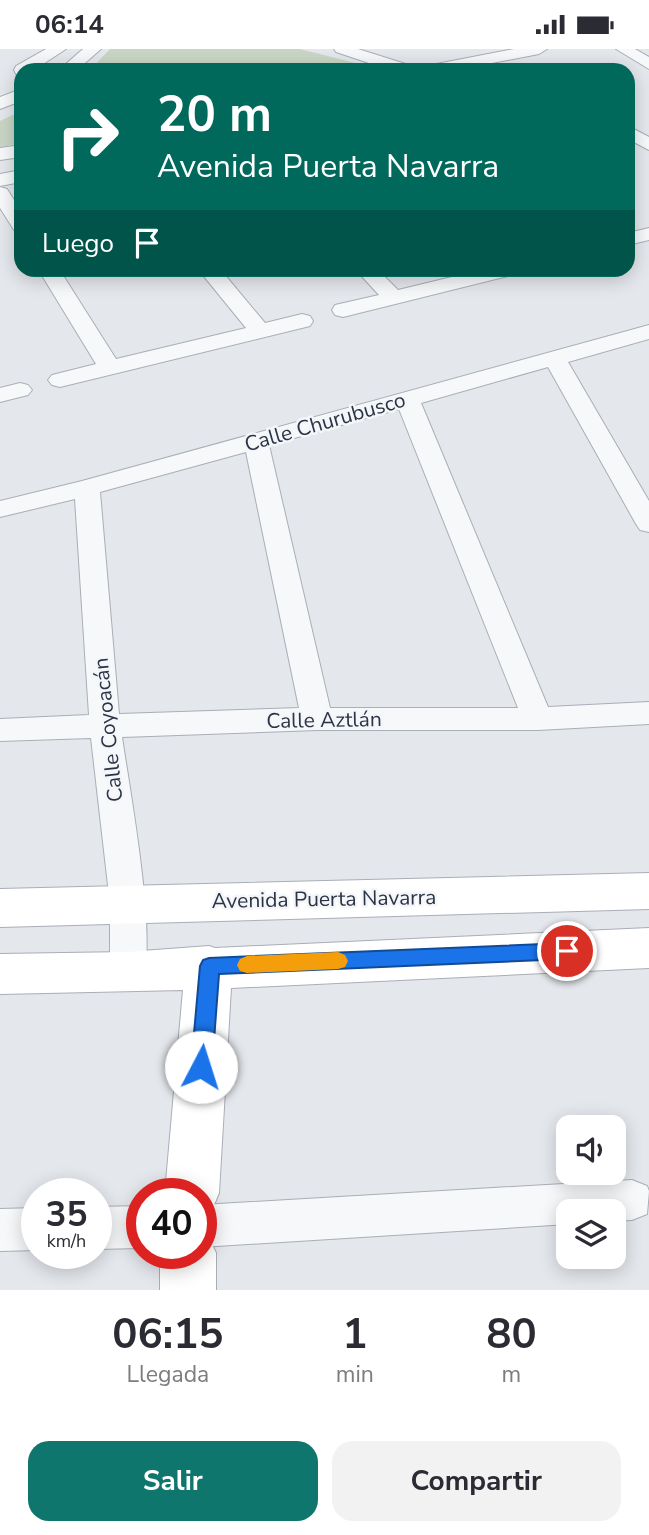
<!DOCTYPE html>
<html lang="es">
<meta charset="utf-8">
<style>
:root{--surface:#fff;--page:#f2f2f3;--text:#2b2b33;--muted:#7c7c81;--accent:#0f766e}
body{margin:0;font-family:"Nunito Sans",sans-serif;background:var(--page);color:var(--text);height:100vh;display:flex;flex-direction:column;font-size:26px;white-space:nowrap}
*{box-sizing:border-box;margin:0}
p{font-size:23px;color:var(--muted)}
.icon{flex:none;width:38px;height:38px;fill:none;stroke:currentColor;stroke-width:2;stroke-linecap:round;stroke-linejoin:round}
.map{position:relative;height:1241px;overflow:hidden}
.sheet{display:flex;flex-direction:column;background:var(--surface);flex:1}
.sheet>*{flex:none}
.top-card{position:absolute;left:14px;top:14px;width:621px;height:214px;border-radius:21px;box-shadow:0 4px 18px #0003;background:#00695c;color:#fff;overflow:hidden}
.controls{position:absolute;left:556px;top:1066px;display:grid;gap:14px}
.controls a{display:grid;place-items:center;width:70px;height:70px;border-radius:14px;background:var(--surface);box-shadow:0 4px 18px #0003;font-size:35px}
.speed{position:absolute;left:21px;top:1129px;display:flex;gap:14px;font-size:35px;font-weight:700;text-align:center}
.speed>*{display:grid;place-content:center;width:91px;height:91px;border-radius:50%;background:var(--surface);box-shadow:0 4px 18px #0003;line-height:1}
.speed small{font-size:18px;font-weight:400}
.speed .limit{border:10px solid #d22;background:#fff;color:#111}
.pin{position:absolute;display:grid;place-items:center;width:60px;height:60px;color:#fff;margin:-30px;border:4px solid #fff;border-radius:50%;box-shadow:0 2px 7px #0007}
.me{position:absolute;width:77px;margin:-38px;rotate:5deg;stroke-linejoin:round;filter:drop-shadow(0 0 5px #0008)}
.turn{display:flex;align-items:center;gap:24px;height:147px;padding:0 28px;font-size:32px}
.turn .icon{width:91px;height:91px;stroke-width:2.5}
.turn b{display:block;font-size:49px;line-height:60px}
.then{display:flex;align-items:center;height:66px;padding:0 28px;background:#0003;gap:14px;font-size:26px}
.eta{display:flex;justify-content:space-evenly;align-items:center;height:119px;text-align:center}
.eta b{font-size:42px;font-weight:700;line-height:49px}
.primary-button{display:flex;gap:14px;margin-top:auto;padding:14px 28px}
.primary-button a{flex:1;height:80px;border-radius:21px;background:var(--accent);color:#fff;font-size:28px;font-weight:700;line-height:80px;text-align:center}
.primary-button a+a{background:var(--page);color:var(--text)}
.status{display:flex;justify-content:space-between;align-items:center;height:49px;padding:0 35px;background:var(--surface);direction:ltr}
.status svg{height:19px;fill:currentColor}
.map>svg:first-child{display:block}
</style>
<div class="status"><b>06:14</b><svg viewBox="0 0 49 12"><path d="M0 12V9h3v3zM5 12V6h3v6zM10 12V3h3v9zM15 12V0h3v12zM26 1h20v11H26zM47 4h2v5h-2z"/></svg></div>
<div class="map">
<svg width="649" height="1241" viewBox="0 0 649 1241">
<rect width="100%" height="100%" fill="#e4e7ec"/>
<!-- green -->
<path fill="#c9d6c5" d="M110 0H300L375 19 90 21Z
M21 62V94L0 98V72Z"/>
<g fill="none" stroke-linecap="round" stroke-linejoin="round">
<!-- street casing -->
<g stroke="#a9aeb7" stroke-width="2">
<path id="street" d="M46 0H66L34 21H21V26L16 25 14 21 16 17Z
M83 0H101L77 21H59Z
M334 0H358L412 17 414 21H390L336 3Z
M514 0H547L539 5 456 21H423L431 16Z
M616 0H635L649 8V20Z
M21 40V52L0 60V48Z
M628 77 649 88V101L628 90Z
M21 96V108L0 111V99Z
M21 121V133L0 137V125Z
M0 138 7 140 21 162V183L14 181 0 159Z
M649 179V191L628 196V184Z
M38 220H59L116 310 246 279 198 220H220L265 274 302 265 310 267 313 272 310 277 60 338 52 336 48 331 52 326 96 315Z
M355 220H377L398 241 485 220H523L520 224 343 268 335 266 332 261 335 256 379 246Z
M649 276V290L568 313 649 452V483L640 481 636 475 548 318 421 354 548 658 649 653V675L538 681H317L122 688C129 737 159 896 141 934L128 939 115 934 110 923V854L91 689 0 692V670L89 666 75 450 0 468V452L82 432ZM399 360 518 659H330L269 396ZM246 403 299 659 119 665 100 443Z
M20 334 28 336 32 341 28 346 0 353V339Z
M632 1131 647 1137 649 1142 647 1165 632 1171 614 1172V1162H569V1175L201 1198V1156Z
M142 1157V1199L96 1200V1158Z
M37 1159V1201L0 1202V1160Z"/>
</g>
<!-- secondary casing -->
<g stroke="#a9aeb7" stroke-width="2">
<path id="secondary" d="M649 824V860L0 878V840Z
M649 879V919L231 939 219 1144 211 1163 201 1166V1144H165L183 941 0 945V905L128 903 209 897 215 899Z
M201 1182 207 1185 216 1204V1241H160V1204H201Z"/>
</g>
<!-- street -->
<use href="#street" fill="#f7f8fa" fill-rule="evenodd"/>
<!-- secondary -->
<use href="#secondary" fill="#fff" fill-rule="evenodd"/>
</g>
<!-- route -->
<path fill="#1a73e8" stroke="#114b97" stroke-width="2" d="M567 894 573 896 576 902 573 908 567 910 219 925 212 1018 209 1025 201 1028 194 1025 191 1018 200 917 203 911 209 909Z"/>
<!-- slow -->
<path fill="#f59e0b" d="M338 903 345 906 348 912 345 918 338 920 247 924 240 922 237 916 240 910 247 907Z"/>
<g text-anchor="middle" stroke-width="5" stroke-linejoin="round" paint-order="stroke">
<!-- street labels -->
<g font-size="21" fill="#2b3445" stroke="#f4f6f9">
<text transform="translate(325 373) rotate(-16)" y="7">Calle Churubusco</text>
<text transform="translate(324 671) rotate(-1)" y="7">Calle Aztlán</text>
<text transform="translate(108 681) rotate(-96)" y="7">Calle Coyoacán</text>
<text transform="translate(324 850) rotate(-1)" y="7">Avenida Puerta Navarra</text>
</g>
</g>
</svg>
<div class="controls">
<a><svg class="icon" aria-label="sound" viewBox="0 0 24 24"><path d="M4 9h4l5-4v14l-5-4H4zM17 9q2 3 0 6"/></svg></a>
<a><svg class="icon" aria-label="layers" viewBox="0 0 24 24"><path d="M12 4l9 5-9 5-9-5zM3 14l9 5 9-5"/></svg></a>
</div>
<div class="speed"><div>35<small>km/h</small></div><div class="limit">40</div></div>
<div class="pin" style="left:567px;top:902px;background:#d93025"><svg class="icon" aria-label="arrive" viewBox="0 0 24 24"><path d="M6 21V4h12l-3 4 3 4H6"/></svg></div>
<svg class="me" style="left:201px;top:1018px" viewBox="-20 -20 40 40"><circle r="19" fill="#fff"/><path d="M0-13L10 11 0 6-10 11z" fill="#1a73e8"/></svg>
<div class="top-card">
<div class="turn"><svg class="icon" aria-label="right" viewBox="0 0 24 24"><path d="M7 20v-9h11M14 6l5 5-5 5"/></svg><div><b>20 m</b>Avenida Puerta Navarra</div></div>
<div class="then">Luego<svg class="icon" aria-label="arrive" viewBox="0 0 24 24"><path d="M6 21V4h12l-3 4 3 4H6"/></svg></div>
</div>
</div>
<section class="sheet">
<div class="eta">
<div><b>06:15</b><p>Llegada</p></div>
<div><b>1</b><p>min</p></div>
<div><b>80</b><p>m</p></div>
</div>
<div class="primary-button"><a>Salir</a><a>Compartir</a></div>
</section>
